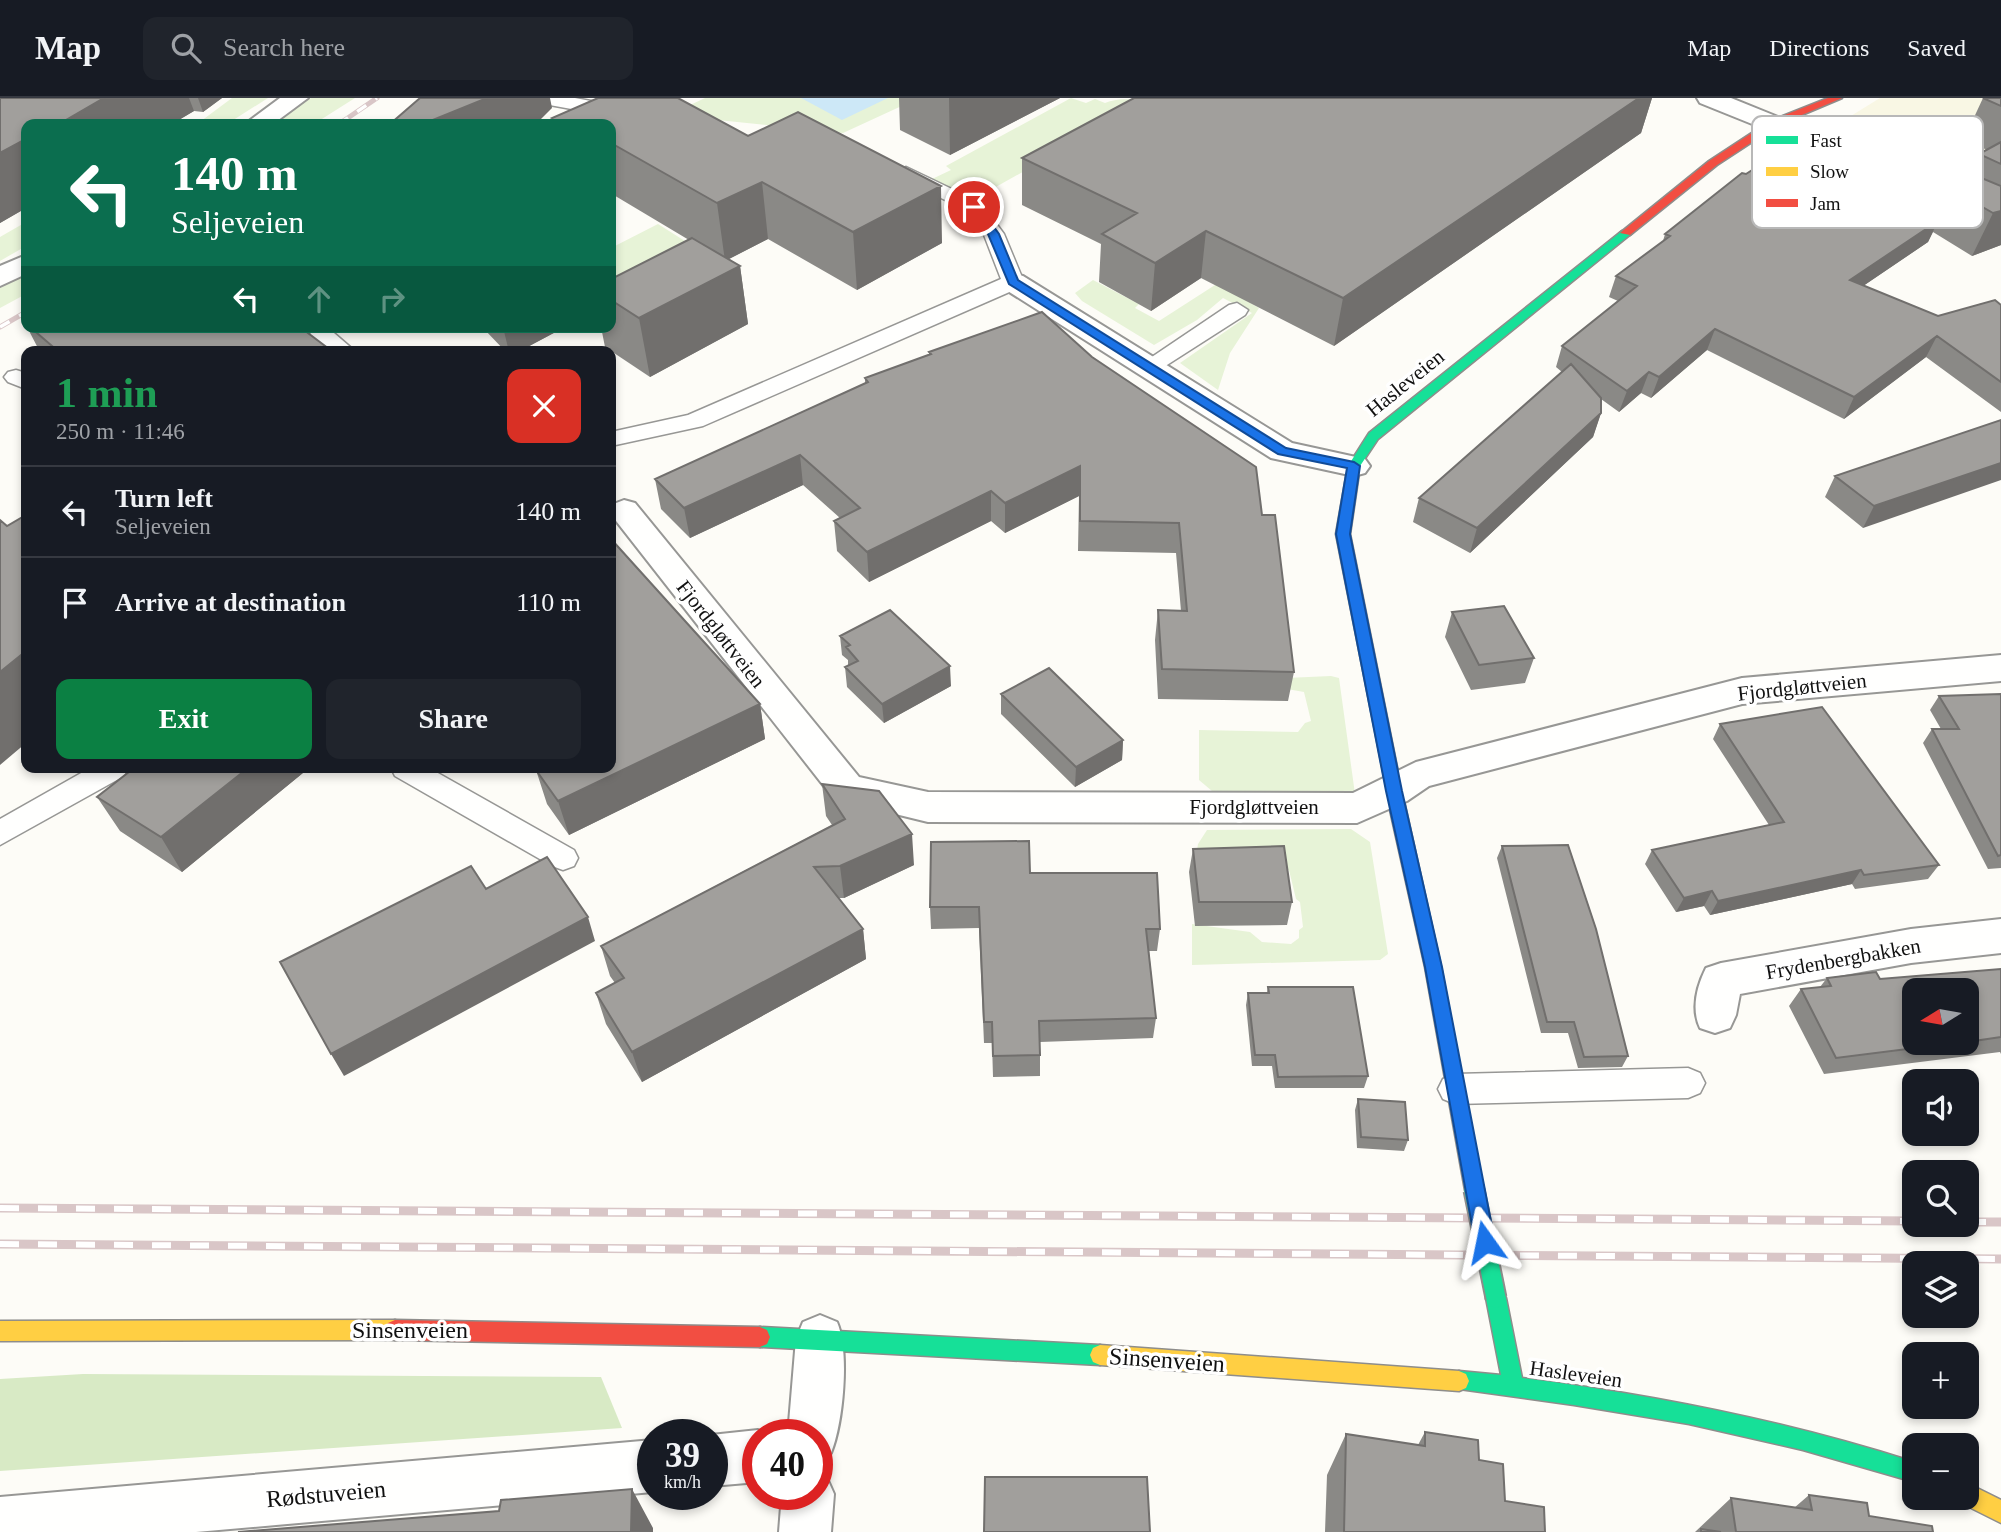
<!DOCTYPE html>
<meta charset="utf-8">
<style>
:root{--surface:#171b24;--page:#20242c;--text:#f1f3f6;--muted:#9ea1a6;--line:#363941;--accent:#0b8043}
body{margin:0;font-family:Georgia,serif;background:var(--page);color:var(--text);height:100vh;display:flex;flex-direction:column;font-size:26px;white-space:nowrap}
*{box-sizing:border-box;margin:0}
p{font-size:23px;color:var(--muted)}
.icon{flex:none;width:38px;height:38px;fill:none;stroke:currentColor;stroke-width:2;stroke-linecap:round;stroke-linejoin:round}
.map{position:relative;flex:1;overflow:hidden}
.panel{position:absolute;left:21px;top:248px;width:595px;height:427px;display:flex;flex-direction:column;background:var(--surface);border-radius:14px;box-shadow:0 4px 10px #0003}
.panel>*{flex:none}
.hud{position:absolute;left:21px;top:21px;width:595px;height:214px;border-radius:14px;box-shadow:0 4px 10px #0003;background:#0b6e4f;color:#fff;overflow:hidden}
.needle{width:46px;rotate:259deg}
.controls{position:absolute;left:1902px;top:880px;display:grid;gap:14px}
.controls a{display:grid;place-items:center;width:77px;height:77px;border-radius:14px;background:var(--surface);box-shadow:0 4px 10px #0003;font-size:35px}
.speed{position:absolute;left:637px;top:1321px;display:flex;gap:14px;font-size:35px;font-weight:700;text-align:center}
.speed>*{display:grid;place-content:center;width:91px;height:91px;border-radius:50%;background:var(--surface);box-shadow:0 4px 10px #0003;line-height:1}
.speed small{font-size:18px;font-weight:400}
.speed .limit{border:10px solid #d22;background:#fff;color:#111}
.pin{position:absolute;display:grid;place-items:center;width:60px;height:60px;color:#fff;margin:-30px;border:4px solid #fff;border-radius:50%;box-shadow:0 2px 7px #0007}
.me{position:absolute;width:77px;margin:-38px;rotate:348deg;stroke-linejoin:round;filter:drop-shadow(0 0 5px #0008)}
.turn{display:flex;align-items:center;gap:24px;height:147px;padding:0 35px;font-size:32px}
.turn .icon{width:91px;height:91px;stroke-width:2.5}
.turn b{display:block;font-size:49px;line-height:60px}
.lanes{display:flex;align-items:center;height:66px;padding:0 35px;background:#0003;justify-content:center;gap:35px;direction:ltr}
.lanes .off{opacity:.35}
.round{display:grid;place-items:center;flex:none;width:74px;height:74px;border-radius:14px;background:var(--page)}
.overview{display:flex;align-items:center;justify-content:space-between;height:119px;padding:0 35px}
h1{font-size:42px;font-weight:600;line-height:52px;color:#1e9e55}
.primary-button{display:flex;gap:14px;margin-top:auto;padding:14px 35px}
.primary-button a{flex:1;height:80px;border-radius:14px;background:var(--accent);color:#fff;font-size:28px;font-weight:600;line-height:80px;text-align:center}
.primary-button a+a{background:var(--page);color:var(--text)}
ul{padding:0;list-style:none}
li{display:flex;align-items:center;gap:21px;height:91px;padding:0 35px;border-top:2px solid var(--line)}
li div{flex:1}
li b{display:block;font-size:26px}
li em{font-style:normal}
header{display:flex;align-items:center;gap:42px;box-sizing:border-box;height:98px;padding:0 35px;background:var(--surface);border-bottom:2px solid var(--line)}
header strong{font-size:33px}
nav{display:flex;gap:38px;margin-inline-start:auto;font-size:24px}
.search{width:490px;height:63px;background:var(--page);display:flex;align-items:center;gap:18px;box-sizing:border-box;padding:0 24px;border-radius:14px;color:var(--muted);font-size:26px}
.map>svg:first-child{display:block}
</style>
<header>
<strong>Map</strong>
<div class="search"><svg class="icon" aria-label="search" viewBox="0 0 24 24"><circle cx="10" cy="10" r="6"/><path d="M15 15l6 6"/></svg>Search here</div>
<nav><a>Map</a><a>Directions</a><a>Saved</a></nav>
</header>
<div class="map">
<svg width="2001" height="1434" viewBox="0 0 2001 1434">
<rect width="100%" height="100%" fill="#fdfcf7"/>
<!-- farmland -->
<path fill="#f9f7e4" d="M1880 0H2001V121L1910 69 1914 67 1888 57 1852 35 1850 24 1846 21Z"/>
<!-- green -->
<path fill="#e7f3d7" d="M232 0H268L227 26H197Z
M311 0H355L314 26H271Z
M705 0H919L843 35 669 17Z
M1071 0 1086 5 1095 1 1105 5C1119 0 1131 0 1144 6L985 95 965 98 932 81 951 72 946 68Z
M26 124V148L0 163V139Z
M658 126 726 169 617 183 611 178V150Z
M26 175V196L0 210V190Z
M1229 178 1247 203 1259 210 1230 255 1218 292 1180 265 1252 215 1223 200 1197 222 1154 247 1082 203 1075 195 1093 182 1139 206 1135 210 1159 223Z
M1331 578 1339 580 1355 696 1212 693 1199 682V632L1298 634 1305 625 1311 623 1304 594 1287 591 1286 580Z
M1351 731 1370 744 1388 856 1380 862 1192 867V826L1250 834 1262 844 1291 846 1299 840V832L1303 829 1300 804 1296 801 1289 772 1194 771 1198 746 1207 732Z"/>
<!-- forest -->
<path fill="#d8eac5" d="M83 1276 601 1279 622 1330 0 1373V1281Z"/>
<!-- water -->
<path fill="#cde8f7" d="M801 0H888L842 22Z"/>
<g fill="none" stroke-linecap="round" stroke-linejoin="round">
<!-- lane casing -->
<g stroke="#979795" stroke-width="3">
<path id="lane" d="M535 0H575L628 10 631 14 621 20 544 6Z
M906 69 981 105 1004 136 1024 184 1021 189 703 328 611 348V334L688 317 1001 181 984 137 967 113 899 79 896 75Z
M1237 205 1248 212 1245 217 1156 274 1148 276 1137 269 1229 207Z
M301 229H327L356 254H330Z
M16 272 26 275V291L8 284 4 279 8 274Z
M90 670H128L124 678 0 747V721Z
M391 670H429L574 752 578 760 574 768 563 772 552 768 395 678Z
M1688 970 1700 975 1705 985 1700 995 1688 1000 1455 1006 1443 1001 1438 991 1443 981 1455 976Z"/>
</g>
<!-- street casing -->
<g stroke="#979795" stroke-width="4">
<path id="street" d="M280 0H308L273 26H245Z
M1697 0H1731L1825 38 2001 121V139L1807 48 1700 5Z
M26 157V176L0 188V168Z
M1013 176 1023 178 1292 345 1365 361 1370 368 1365 375 1354 378 1271 360 1003 190 999 184 1003 178Z
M624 402 635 405 859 679 928 694 1353 695 1416 664 1742 580 2001 557V583L1742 606 1429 688 1407 703 1357 725 928 724 834 701 613 419 611 407Z
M2001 821V855L1911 865 1740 896 1736 917 1730 930 1715 935 1700 930C1691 911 1697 888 1706 870L1721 865 1911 831Z
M820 1217 837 1224C850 1254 843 1325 831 1355L817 1361V1337H788L796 1241 803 1224Z
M758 1332 769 1337H758V1384L712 1388 711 1337Z
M653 1342V1394L196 1434H0V1399Z
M817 1374 826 1378 834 1396 831 1434H779L782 1396H817Z"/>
</g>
<!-- fast casing -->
<g stroke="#8e8d8b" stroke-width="3">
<path id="fast" d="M1622 133 1632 135 1378 341 1360 368 1350 436 1402 694 1394 700 1388 698 1336 436 1348 368 1369 335Z
M1496 1191 1503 1193 1506 1200 1522 1280C1655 1297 1786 1323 1914 1364V1384L1803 1352 1689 1326 1574 1307 1452 1290 1449 1283 1452 1276 1459 1273 1501 1277 1486 1200 1489 1193Z
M760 1229 1100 1247 1107 1250 1110 1257 1107 1264 1100 1267 760 1249 753 1246 750 1239 753 1232Z"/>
</g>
<!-- slow casing -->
<g stroke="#8e8d8b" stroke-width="3">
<path id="slow" d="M1394 688 1402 694 1441 869 1483 1092 1481 1098 1474 1101 1467 1098 1465 1092 1425 869 1386 694Z
M395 1222 402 1225 405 1232 402 1239 395 1242 0 1243V1223Z
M1100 1247 1459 1273 1466 1276 1469 1283 1466 1290 1459 1293 1100 1267 1093 1264 1090 1257 1093 1250Z
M1967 1385 2001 1402V1425L1959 1404 1958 1400H1967Z"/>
</g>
<!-- jam casing -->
<g stroke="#8e8d8b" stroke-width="3">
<path id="jam" d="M1828 0H1842L1778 27 1717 67 1630 137 1620 135 1709 63 1770 23Z
M395 1222 760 1229 767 1232 770 1239 767 1246 760 1249 395 1242 388 1239 385 1232 388 1225Z"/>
</g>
<!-- lane -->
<use href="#lane" fill="#fffffe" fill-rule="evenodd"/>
<!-- street -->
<use href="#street" fill="#fffffe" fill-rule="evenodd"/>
<!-- fast -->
<use href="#fast" fill="#16e098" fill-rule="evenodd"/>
<!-- slow -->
<use href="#slow" fill="#ffcf43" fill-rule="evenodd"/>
<!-- jam -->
<use href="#jam" fill="#f24e42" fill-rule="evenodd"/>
<!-- rail-far1 casing -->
<g stroke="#d9c6c7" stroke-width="5">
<path id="rail-far1" d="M339 26 377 0
M0 229 26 214"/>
</g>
<!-- rail casing -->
<g stroke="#d9c6c7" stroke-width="9">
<path id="rail" d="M0 1110 1914 1123
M1967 1124H2001
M0 1146 2001 1161"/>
</g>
<!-- rail-far1 -->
<use href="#rail-far1" stroke="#fff" stroke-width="3.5" stroke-dasharray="11" stroke-linecap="butt"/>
<!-- rail -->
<use href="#rail" stroke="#fff" stroke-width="6" stroke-dasharray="19" stroke-linecap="butt"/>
<!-- fast-bridge casing -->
<g stroke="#8e8d8b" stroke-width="23" stroke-linecap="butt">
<path id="fast-bridge" d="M1474 1092 1496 1200"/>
</g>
<!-- fast-bridge -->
<use href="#fast-bridge" stroke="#16e098" stroke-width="19"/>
</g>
<!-- wall -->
<path fill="#8a8986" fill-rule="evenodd" d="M0 0H222L203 14 194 13 172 26H26V110L0 125Z
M598 0 942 145 857 192 768 141 729 161 740 168 748 226 650 279 605 249 601 229H611V181L689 142 612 96 611 97V26H553L552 20Z
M899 0H1060L950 57 900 32Z
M1134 0H1652L1641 35 1334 248 1201 180 1151 213 1099 184 1101 146 1022 107V60Z
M1983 0H2001V147L1972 158 1933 134 1928 144 1863 188 1938 218 2001 207V314L1926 259 1844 321 1707 252 1651 300 1641 295 1619 314 1601 301V315L1593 339 1470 455 1413 424 1419 400 1562 274 1556 269 1562 248 1618 203 1609 199 1616 178 1663 143 1665 136 1746 76 1917 114 1932 80 1970 75 1979 56 1987 52 1964 41Z
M27 229H308L311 238 333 254H40Z
M475 229H565L518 254H506L484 231 482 234Z
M929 254 1262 417 1294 574 1288 603 1158 601 1155 542 1158 512 1181 513 1176 455 1078 453 1079 398 1005 435 991 423 869 484 837 453 834 423 840 420 803 387 690 440 661 411 655 381 865 285V280L929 257Z
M2001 322 1863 430 1825 399 1835 378Z
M1452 514 1534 560 1525 585 1471 592 1445 539Z
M840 538 951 588 884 625 847 589 845 569 848 568V562L842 557Z
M1001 596 1123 642 1122 662 1075 689 1001 616Z
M2001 596V770L1988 771 1923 645 1932 631H1941L1930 612 1939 598Z
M760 606 765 641 569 737 547 706 536 672Z
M1720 626 1939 767 1928 781 1855 791 1852 786 1710 817 1704 808 1676 814 1645 766 1652 752 1769 727 1713 641Z
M134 670H309L182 774 120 733 97 699Z
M822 686 914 767 844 800H838L863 831 866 861 642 984 606 926 596 895 615 885 610 878 601 848 832 727 826 718Z
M1502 748 1628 958 1622 969 1578 970 1568 935H1541L1497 760Z
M1193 751 1292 804 1287 827 1195 828 1189 774Z
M1030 775 1160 831 1157 853H1149L1156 920 1153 940 1040 944V978L993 979 992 945H984L979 830 931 831 930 809Z
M2001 871V956L2000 954 1824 976 1789 908 1801 891 1820 889 1827 880 1880 881ZM1967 892V945H1914Z
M1268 889 1368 978 1364 990H1275L1272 968H1252L1246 907 1248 895H1267Z
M1358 1001 1408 1042 1404 1053 1357 1050 1355 1012Z
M1425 1334 1479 1362 1505 1403 1545 1434H1325L1327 1377 1346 1336 1418 1347Z
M1809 1397 1869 1418 1933 1434H1695L1731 1400 1794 1410Z"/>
<!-- shaded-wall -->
<path fill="#716f6d" d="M104 0H189L194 13 172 26H59Z
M198 0H222L203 14Z
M487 0H550L552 10 536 26H423Z
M949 0H1060L950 57Z
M1639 0H1652L1641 35 1334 248 1343 200Z
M26 41V110L0 125V55Z
M762 84 768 141 725 163 717 105Z
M941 88 942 145 857 192 853 134Z
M2001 113V147L1972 158 1993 115Z
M1938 123 1928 144 1841 203 1850 182Z
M1206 133 1201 180 1151 213 1155 165Z
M740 168 748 226 650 279 639 220Z
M299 229H308L317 254Z
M503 229H565L518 254H509Z
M1715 231 1707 252 1651 300 1659 279Z
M1937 238 1926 259 1844 321 1854 299Z
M1649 274 1641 295 1619 314 1627 293Z
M1601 315 1593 339 1470 455 1477 430Z
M800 357 803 387 690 440 684 410Z
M2001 365V382L1863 430 1874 408Z
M1080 368 1079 398 1005 435V405Z
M991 393V423L869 484 867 454Z
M26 553V645L0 667V574Z
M950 568 951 588 884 625 882 606Z
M760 606 765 641 569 737 558 703Z
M1123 642 1122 662 1075 689 1076 669Z
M248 670H309L182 774 161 739Z
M912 736 914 767 844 800 840 768Z
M1861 772 1852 786 1710 817 1718 803Z
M1712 793 1704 808 1676 814 1684 800Z
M588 819 595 843 344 978 331 956Z
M863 831 866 861 642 984 632 954Z
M632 1391 653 1430V1434H631Z"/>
<!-- building -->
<path fill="#a19f9c" stroke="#716f6d" stroke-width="2" d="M0 0H104L59 26H26V41L0 55Z
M420 0H487L423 26H390Z
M598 0H678L748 38 798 14 941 88 853 134 762 84 717 105 611 45V26H563L552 20Z
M1134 0H1639L1343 200 1206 133 1155 165 1102 136 1137 115 1022 60Z
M1983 0H2001V8Z
M2001 44V66L1979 56Z
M1769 61 1871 103 1879 98 1938 123 1850 182 1938 218 1995 202 2001 207V284L1937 238 1854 299 1715 231 1659 279 1649 274 1627 293 1562 248 1637 188 1616 178 1670 138 1665 136 1742 75 1746 76Z
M1955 69 2001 88V113L1993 115 1932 80Z
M692 140 740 168 639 220 611 202V181Z
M1042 214 1092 259 1256 369 1262 417H1275L1294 574 1162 571 1158 512 1187 513 1179 425 1080 423V368L1005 405 991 393 867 454 834 423 860 410 800 357 684 410 655 381 868 284 865 280 931 256 929 254Z
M30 229H300L333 254H59Z
M1571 266 1601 300V315L1477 430 1419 400Z
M2001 322V365L1874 408 1835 378Z
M26 417V553L0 574V422L7 428Z
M611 441 760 606 558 703 536 672 539 670H611Z
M1504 508 1534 560 1479 567 1452 514Z
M890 512 950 568 882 606 845 569 858 563 846 549 850 547 840 538Z
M1049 570 1123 642 1076 669 1001 596Z
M2001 596V757L1998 758 1932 631H1959L1939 598Z
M1822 609 1939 767 1864 777 1861 772 1718 803 1712 793 1684 800 1652 752 1784 724 1720 626Z
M134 670H248L161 739 97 699Z
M822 686 879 693 912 736 840 768 814 769 863 831 632 954 596 895 624 880 601 848 845 721Z
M1029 743 1030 775H1157L1160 831H1146L1156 920 1039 923 1040 957 993 958 992 924H984L979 809H930L931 744Z
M1568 747 1596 831 1628 958 1584 959 1574 924H1547L1502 748Z
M1284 748 1292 804H1199L1193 751Z
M547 759 588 819 331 956 280 864 471 768 486 791Z
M2001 871V939L1967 944V892H1914V945H1955L1836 960 1801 891 1831 888 1827 880 1876 874 1880 881Z
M1268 889H1353L1368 978 1278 979 1275 957H1255L1248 895H1269Z
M1358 1001 1405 1004 1408 1042 1361 1039Z
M1425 1334 1478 1342 1479 1362 1503 1366 1505 1403 1544 1409 1545 1434H1344L1346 1336 1425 1348Z
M985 1379H1147L1150 1434H984Z
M632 1391 631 1434H238L499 1413 501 1402Z
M1809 1397 1867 1405 1869 1418 1932 1428 1933 1434H1736L1731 1400 1812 1412Z
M1701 1431 1721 1434H1701Z"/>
<!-- route -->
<path fill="#1a73e8" stroke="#114b97" stroke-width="2" d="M970 107H978L999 136 1018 182 1286 350 1354 364 1360 368 1350 436 1402 693 1442 869 1495 1144 1492 1150 1485 1153 1478 1150 1475 1144 1425 869 1386 693 1336 436 1347 370 1278 356 1009 186 988 136 968 109Z"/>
<g text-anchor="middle" stroke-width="7" stroke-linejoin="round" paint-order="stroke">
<!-- street labels -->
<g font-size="21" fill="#111" stroke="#fff">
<text transform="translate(1405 285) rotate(-39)" y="7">Hasleveien</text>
<text transform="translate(721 536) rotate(52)" y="7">Fjordgløttveien</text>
<text transform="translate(1802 589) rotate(-6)" y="7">Fjordgløttveien</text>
<text x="1254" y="716">Fjordgløttveien</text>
<text transform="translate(1843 861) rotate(-10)" y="7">Frydenbergbakken</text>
<text transform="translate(1576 1276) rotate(8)" y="7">Hasleveien</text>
</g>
<!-- near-street labels -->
<g font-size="24" fill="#111" stroke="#fff">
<text x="410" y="1240">Sinsenveien</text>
<text transform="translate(1167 1262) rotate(4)" y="8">Sinsenveien</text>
<text transform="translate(326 1396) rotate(-5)" y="8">Rødstuveien</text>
</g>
</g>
<!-- legend -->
<rect x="1752" y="18" width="231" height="112" rx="10" fill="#fff" stroke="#b8b8b8" stroke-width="2"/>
<rect x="1766" y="38" width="32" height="8" fill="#16e098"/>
<rect x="1766" y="69" width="32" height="9" fill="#ffcf43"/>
<rect x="1766" y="101" width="32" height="8" fill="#f24e42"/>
<g font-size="19" fill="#111">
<text x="1810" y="49">Fast</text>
<text x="1810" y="80">Slow</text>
<text x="1810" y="112">Jam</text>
</g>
</svg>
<div class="controls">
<a><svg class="needle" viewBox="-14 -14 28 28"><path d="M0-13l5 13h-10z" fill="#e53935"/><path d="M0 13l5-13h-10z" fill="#9ea1a6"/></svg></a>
<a><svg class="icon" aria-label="sound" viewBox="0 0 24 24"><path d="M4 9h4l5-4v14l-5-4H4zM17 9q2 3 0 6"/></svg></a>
<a><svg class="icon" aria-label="search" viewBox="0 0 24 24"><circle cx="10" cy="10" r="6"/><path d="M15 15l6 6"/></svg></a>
<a><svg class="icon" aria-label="layers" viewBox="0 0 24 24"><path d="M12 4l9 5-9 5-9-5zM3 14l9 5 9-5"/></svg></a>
<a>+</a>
<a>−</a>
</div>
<div class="speed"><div>39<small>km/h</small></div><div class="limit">40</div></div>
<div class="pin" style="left:974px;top:109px;background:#d93025"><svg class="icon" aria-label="arrive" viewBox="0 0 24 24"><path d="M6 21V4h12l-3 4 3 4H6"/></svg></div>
<svg class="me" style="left:1485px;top:1144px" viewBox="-20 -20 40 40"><path d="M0-17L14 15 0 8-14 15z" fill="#1a73e8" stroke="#fff" stroke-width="4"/></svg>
<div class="hud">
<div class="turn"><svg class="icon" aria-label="left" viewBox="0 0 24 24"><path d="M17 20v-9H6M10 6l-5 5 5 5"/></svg><div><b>140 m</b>Seljeveien</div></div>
<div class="lanes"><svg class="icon" aria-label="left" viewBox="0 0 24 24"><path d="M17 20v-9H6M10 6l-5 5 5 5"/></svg><svg class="icon off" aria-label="ahead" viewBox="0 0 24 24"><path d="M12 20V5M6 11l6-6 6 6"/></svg><svg class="icon off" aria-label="right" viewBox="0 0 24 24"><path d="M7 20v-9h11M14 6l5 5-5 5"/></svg></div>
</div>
<section class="panel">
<div class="overview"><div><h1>1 min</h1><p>250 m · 11:46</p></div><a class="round" style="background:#d93025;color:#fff"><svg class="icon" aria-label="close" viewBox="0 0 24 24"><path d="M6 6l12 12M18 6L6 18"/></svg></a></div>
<ul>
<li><svg class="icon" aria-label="left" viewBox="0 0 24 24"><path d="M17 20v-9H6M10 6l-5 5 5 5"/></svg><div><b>Turn left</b><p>Seljeveien</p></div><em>140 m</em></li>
<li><svg class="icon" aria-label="arrive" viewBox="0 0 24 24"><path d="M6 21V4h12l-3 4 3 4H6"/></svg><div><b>Arrive at destination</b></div><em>110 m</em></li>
</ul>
<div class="primary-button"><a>Exit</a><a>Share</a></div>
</section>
</div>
